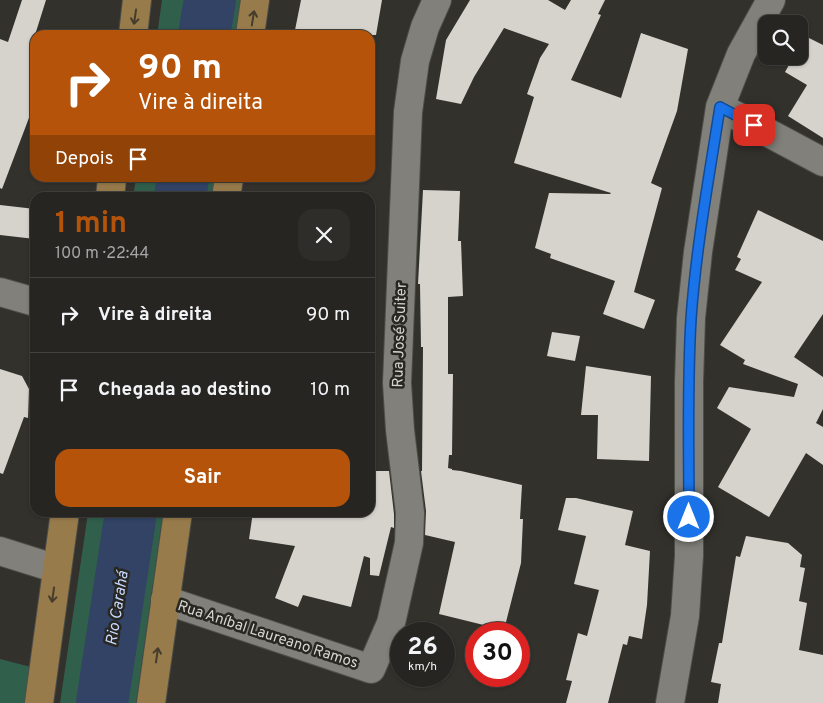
<!DOCTYPE html>
<html lang="pt">
<meta charset="utf-8">
<style>
:root{--surface:#262521;--page:#2e2d2a;--text:#f1f3f6;--muted:#a4a5a5;--line:#42423f;--accent:#b45309}
body{margin:0;font-family:Overpass,sans-serif;background:var(--page);color:var(--text);height:100vh;display:flex;flex-direction:column;font-size:19px;white-space:nowrap}
*{box-sizing:border-box;margin:0}
p{font-size:16px;color:var(--muted)}
.icon{flex:none;width:28px;height:28px;fill:none;stroke:currentColor;stroke-width:2;stroke-linecap:round;stroke-linejoin:round}
.map{position:relative;flex:1;overflow:hidden}
.sheet{position:absolute;left:30px;top:192px;width:345px;height:325px;display:flex;flex-direction:column;background:var(--surface);border-radius:15px;box-shadow:0 1px 4px #0004,0 0 0 1px var(--line)}
.sheet>*{flex:none}
.hud{position:absolute;left:30px;top:30px;width:345px;height:152px;border-radius:15px;box-shadow:0 1px 4px #0004,0 0 0 1px var(--line);background:#b45309;color:#fff;overflow:hidden}
.buttons{position:absolute;left:758px;top:15px;display:grid;gap:10px}
.buttons a{display:grid;place-items:center;width:50px;height:50px;border-radius:10px;background:var(--surface);box-shadow:0 1px 4px #0004,0 0 0 1px var(--line);font-size:25px}
.speed{position:absolute;left:390px;top:622px;display:flex;gap:10px;font-size:25px;font-weight:700;text-align:center}
.speed>*{display:grid;place-content:center;width:65px;height:65px;border-radius:50%;background:var(--surface);box-shadow:0 1px 4px #0004,0 0 0 1px var(--line);line-height:1}
.speed small{font-size:12px;font-weight:400}
.speed .limit{border:8px solid #d22;background:#fff;color:#111}
.pin{position:absolute;display:grid;place-items:center;width:42px;height:42px;color:#fff;margin:-21px;border-radius:10px;box-shadow:0 2px 8px #0006}
.me{position:absolute;width:55px;margin:-28px;rotate:0deg;stroke-linejoin:round;filter:drop-shadow(0 0 4px #0008)}
.turn{display:flex;align-items:center;gap:18px;height:105px;padding:0 25px;font-size:22px}
.turn .icon{width:65px;height:65px;stroke-width:2.5}
.turn b{display:block;font-size:35px;line-height:42px}
.then{display:flex;align-items:center;height:48px;padding:0 25px;background:#0003;gap:10px;font-size:19px}
.round{display:grid;place-items:center;flex:none;width:52px;height:52px;border-radius:15px;background:var(--page)}
.overview{display:flex;align-items:center;justify-content:space-between;height:85px;padding:0 25px}
h1{font-size:30px;font-weight:700;line-height:38px;color:var(--accent)}
.action{display:flex;gap:10px;margin-top:auto;padding:10px 25px}
.action a{flex:1;height:58px;border-radius:15px;background:var(--accent);color:#fff;font-size:20px;font-weight:700;line-height:58px;text-align:center}
ul{padding:0;list-style:none}
li{display:flex;align-items:center;gap:15px;height:75px;padding:0 25px;border-top:1px solid var(--line)}
li div{flex:1}
li b{display:block;font-size:19px}
li em{font-style:normal}
.map>svg:first-child{display:block}
</style>
<div class="map">
<svg width="823" height="703" viewBox="0 0 823 703">
<rect width="100%" height="100%" fill="#32312c"/>
<!-- green -->
<path fill="#305f4c" d="M162 0H243L238 35H157Z
M136 178H215L212 197 133 198Z
M88 513H163L136 703H60Z
M0 659 43 670 39 703H0Z"/>
<g fill="none" stroke-linecap="round" stroke-linejoin="round">
<!-- river -->
<path stroke="#324366" stroke-width="52" d="M204 35 210 0
M180 198 183 178
M102 703 131 512"/>
</g>
<!-- building -->
<path fill="#d6d3cd" d="M22 0H46L35 35V102L2 189 0 188V39L8 42Z
M301 0H382L376 35H323L295 30Z
M470 0H548L565 10 571 0H605L598 14 601 15 571 80 621 98 641 33 688 49 677 111 651 183 662 188 634 292 655 300 644 329 603 314 615 281 550 258 551 254 535 248 549 193 610 194 611 193 514 163 534 97 527 94 540 58 549 44 504 28 474 77 461 104 436 99 446 40Z
M805 36 823 45V138L788 116 807 85 785 72 794 56H799V47Z
M423 190 460 191 458 241H461L463 296 448 297V374H453L452 455H449L448 468 452 469V470L461 471 522 485 520 519H523L521 563 504 630 439 614 455 542 425 535 426 511 421 471H422L423 347H421L420 284H418Z
M0 205 35 209V239L0 235Z
M758 210 823 241V314L794 357 823 377V409L816 423 823 427V465L806 453 769 517 718 487 751 429 717 408 729 387 794 397 798 384 743 364 745 360 720 345 762 282 735 270 741 259 737 257Z
M552 332 580 336 575 361 547 356Z
M586 366 651 376 649 461 597 459 598 415H581Z
M0 369 22 376 29 389 28 418 24 417 3 474 0 473Z
M370 471H389L394 514V528L391 527 379 576 370 575V558L364 556 351 607 303 595 298 607 275 598 295 546 249 539 253 512H370Z
M566 498H576L633 511 625 545 650 551 647 605 642 639 629 636 627 645 623 644 608 703H566L572 681 566 680 578 633 587 636 599 590 574 584 586 536 558 530Z
M746 536 788 543 802 555 800 567 805 568 799 601 807 603 799 650 823 655V703H718L721 684 711 682 719 643H722L736 556 740 557Z"/>
<g fill="none" stroke-linecap="round" stroke-linejoin="round">
<!-- minor casing -->
<g stroke="#4e4e49" stroke-width="30">
<path id="minor" d="M720 107 823 162
M0 292 35 302
M0 551 57 569
M165 600 371 669 391 623 409 543 410 513 400 430 397 383 408 112 415 61 425 27 437 0
M670 703 685 616 689 556V382L691 318 698 252 720 107 741 54 771 0"/>
</g>
<!-- primary casing -->
<g stroke="#4e4e49" stroke-width="30">
<path id="primary" d="M133 35 137 0
M250 35 255 0
M110 198 112 178
M226 198 229 178
M39 703 65 512
M151 703 178 512"/>
</g>
<!-- minor -->
<use href="#minor" stroke="#81807a" stroke-width="28"/>
<!-- primary -->
<use href="#primary" stroke="#987b4b" stroke-width="28"/>
</g>
<!-- one-way arrows -->
<defs><path id="oneway-shaft" d="M-6 0H5M1.5-3L5.5 0L1.5 3" fill="none" stroke-width="1.6" stroke-linecap="round" stroke-linejoin="round" transform="scale(1.25)"/></defs>
<g stroke="#443c2c">
<use href="#oneway-shaft" transform="translate(135 17) rotate(98)"/>
<use href="#oneway-shaft" transform="translate(253 18) rotate(-81)"/>
<use href="#oneway-shaft" transform="translate(53 595) rotate(98)"/>
<use href="#oneway-shaft" transform="translate(157 655) rotate(-82)"/>
</g>
<g fill="none" stroke-linecap="round" stroke-linejoin="round">
<!-- route casing -->
<g stroke="#114b97" stroke-width="12">
<path id="route" d="M689 517C689 451 687 385 691 319 696 248 709 177 720 107L754 125"/>
</g>
<!-- route -->
<use href="#route" stroke="#1a73e8" stroke-width="9"/>
</g>
<g text-anchor="middle" stroke-width="5" stroke-linejoin="round" paint-order="stroke">
<!-- street labels -->
<g font-size="15" fill="#d5d5d1" stroke="#282722">
<text transform="translate(399 335) rotate(-88)" y="5">Rua José Suiter</text>
<text transform="translate(268 634) rotate(18)" y="5">Rua Aníbal Laureano Ramos</text>
</g>
<!-- water labels -->
<g font-size="16" font-style="italic" fill="#c6d8fe" stroke="#282722">
<text transform="translate(116 608) rotate(-81)" y="6">Rio Carahá</text>
</g>
</g>
</svg>
<div class="buttons">
<a><svg class="icon" aria-label="search" viewBox="0 0 24 24"><circle cx="10" cy="10" r="6"/><path d="M15 15l6 6"/></svg></a>
</div>
<div class="speed"><div>26<small>km/h</small></div><div class="limit">30</div></div>
<div class="pin" style="left:754px;top:125px;background:#d93025"><svg class="icon" aria-label="arrive" viewBox="0 0 24 24"><path d="M6 21V4h12l-3 4 3 4H6"/></svg></div>
<svg class="me" style="left:689px;top:517px" viewBox="-20 -20 40 40"><circle r="17" fill="#1a73e8" stroke="#fff" stroke-width="3"/><path d="M0-11L8 9 0 5-8 9z" fill="#fff"/></svg>
<div class="hud">
<div class="turn"><svg class="icon" aria-label="right" viewBox="0 0 24 24"><path d="M7 20v-9h11M14 6l5 5-5 5"/></svg><div><b>90 m</b>Vire à direita</div></div>
<div class="then">Depois<svg class="icon" aria-label="arrive" viewBox="0 0 24 24"><path d="M6 21V4h12l-3 4 3 4H6"/></svg></div>
</div>
<section class="sheet">
<div class="overview"><div><h1>1 min</h1><p>100 m · 22:44</p></div><a class="round"><svg class="icon" aria-label="close" viewBox="0 0 24 24"><path d="M6 6l12 12M18 6L6 18"/></svg></a></div>
<ul>
<li><svg class="icon" aria-label="right" viewBox="0 0 24 24"><path d="M7 20v-9h11M14 6l5 5-5 5"/></svg><div><b>Vire à direita</b></div><em>90 m</em></li>
<li><svg class="icon" aria-label="arrive" viewBox="0 0 24 24"><path d="M6 21V4h12l-3 4 3 4H6"/></svg><div><b>Chegada ao destino</b></div><em>10 m</em></li>
</ul>
<div class="action"><a>Sair</a></div>
</section>
</div>
